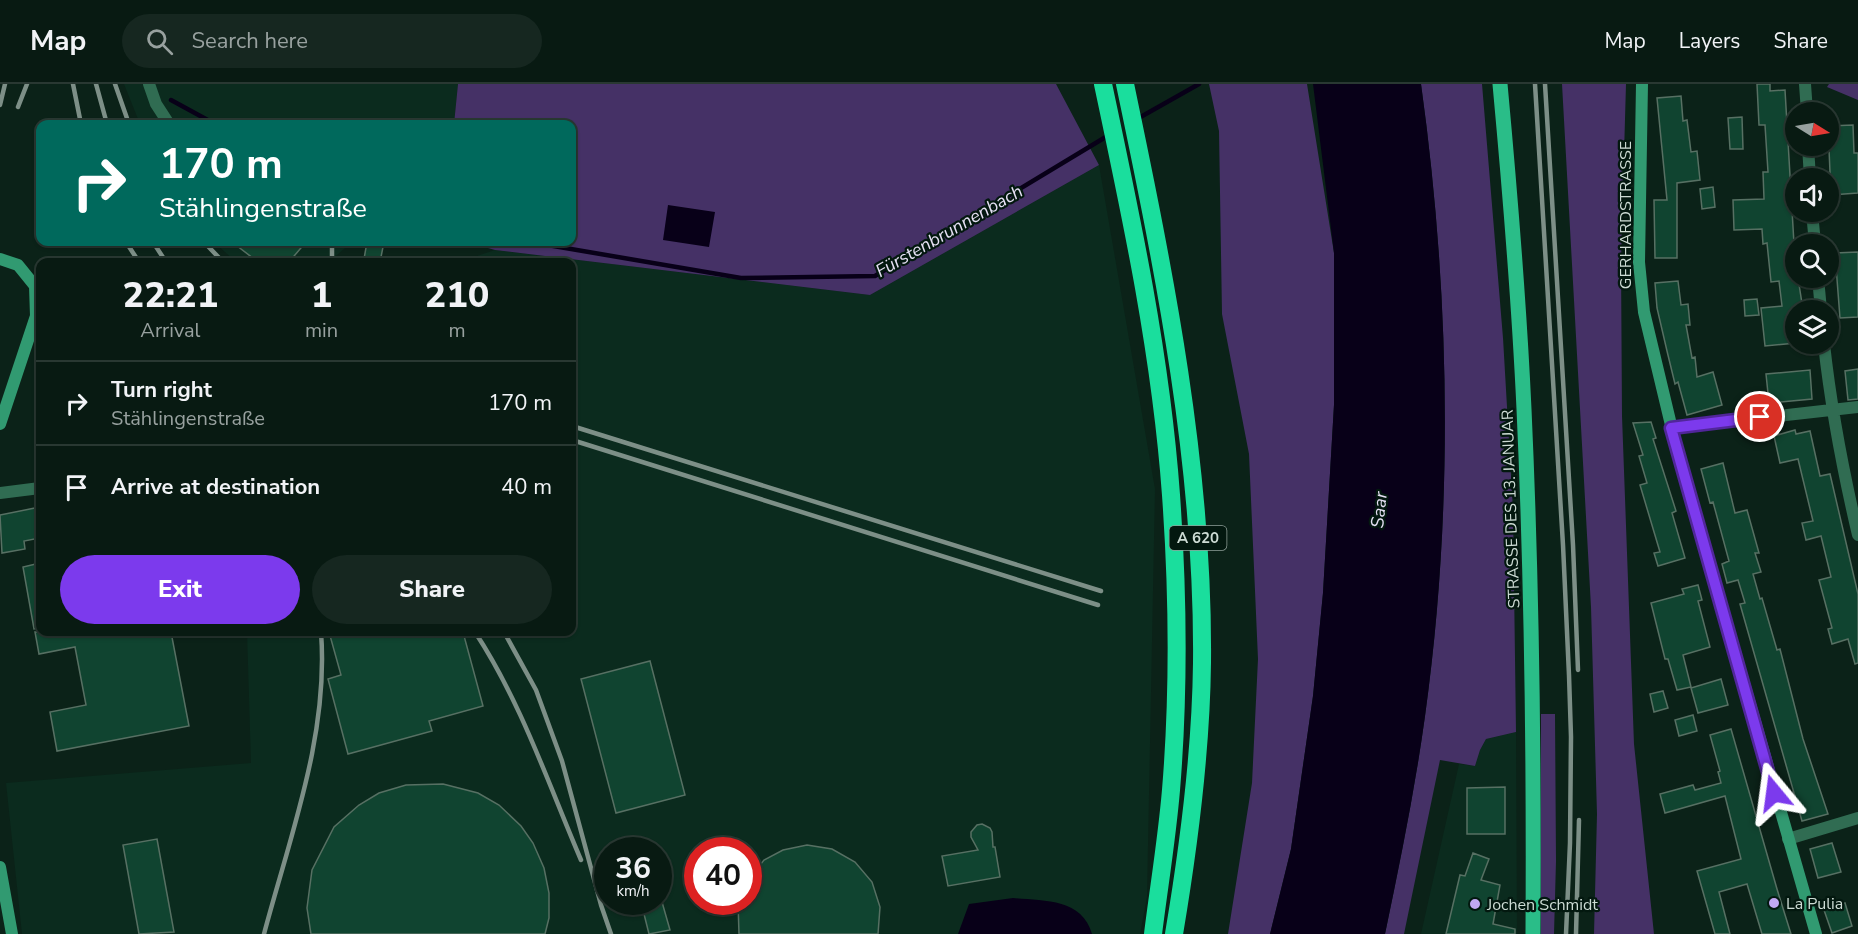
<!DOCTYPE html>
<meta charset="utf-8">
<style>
:root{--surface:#081a12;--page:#162720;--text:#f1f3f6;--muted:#98a19f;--line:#293832;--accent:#7c3aed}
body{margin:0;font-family:"Nunito Sans",sans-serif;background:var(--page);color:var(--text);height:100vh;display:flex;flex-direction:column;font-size:22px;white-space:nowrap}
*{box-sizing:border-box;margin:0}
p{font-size:20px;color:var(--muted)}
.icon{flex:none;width:33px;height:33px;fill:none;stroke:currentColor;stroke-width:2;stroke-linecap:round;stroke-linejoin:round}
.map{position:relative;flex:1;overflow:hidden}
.details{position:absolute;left:36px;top:174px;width:540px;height:378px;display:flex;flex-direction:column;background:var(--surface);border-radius:12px;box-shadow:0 2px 4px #0004,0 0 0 2px var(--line)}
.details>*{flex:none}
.hud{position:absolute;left:36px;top:36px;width:540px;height:126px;border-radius:12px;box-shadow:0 2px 4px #0004,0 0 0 2px var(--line);background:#00695c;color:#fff;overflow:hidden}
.needle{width:39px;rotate:101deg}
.buttons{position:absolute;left:1785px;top:18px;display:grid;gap:12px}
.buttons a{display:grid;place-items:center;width:54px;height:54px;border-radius:50%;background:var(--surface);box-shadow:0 2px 4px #0004,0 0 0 2px var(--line);font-size:30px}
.speed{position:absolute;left:594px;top:753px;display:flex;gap:12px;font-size:30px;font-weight:700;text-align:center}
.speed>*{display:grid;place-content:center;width:78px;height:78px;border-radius:50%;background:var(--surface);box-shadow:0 2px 4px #0004,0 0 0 2px var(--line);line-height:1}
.speed small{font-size:15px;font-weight:400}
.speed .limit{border:9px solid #d22;background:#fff;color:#111}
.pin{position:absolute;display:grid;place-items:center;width:51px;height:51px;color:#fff;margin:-26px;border:3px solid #fff;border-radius:50%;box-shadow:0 2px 6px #0007}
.me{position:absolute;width:66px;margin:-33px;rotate:344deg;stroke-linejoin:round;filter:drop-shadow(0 0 4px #0008)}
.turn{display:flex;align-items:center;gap:21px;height:126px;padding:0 24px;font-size:27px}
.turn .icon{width:78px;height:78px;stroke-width:2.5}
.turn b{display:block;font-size:42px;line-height:51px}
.eta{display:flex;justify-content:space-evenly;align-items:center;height:102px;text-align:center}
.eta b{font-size:36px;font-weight:800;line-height:42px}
.cta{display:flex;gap:12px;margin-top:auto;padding:12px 24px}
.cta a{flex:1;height:69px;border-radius:36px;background:var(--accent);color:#fff;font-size:24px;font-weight:800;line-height:69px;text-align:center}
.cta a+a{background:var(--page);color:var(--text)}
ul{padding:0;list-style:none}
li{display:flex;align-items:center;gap:18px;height:84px;padding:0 24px;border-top:2px solid var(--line)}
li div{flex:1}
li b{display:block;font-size:22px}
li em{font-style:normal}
header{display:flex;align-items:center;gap:36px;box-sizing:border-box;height:84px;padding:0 30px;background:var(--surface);border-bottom:2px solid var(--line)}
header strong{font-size:28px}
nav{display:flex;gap:33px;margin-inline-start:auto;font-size:21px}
.search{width:420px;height:54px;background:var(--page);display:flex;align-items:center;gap:15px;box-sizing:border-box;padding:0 21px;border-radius:33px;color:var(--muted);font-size:22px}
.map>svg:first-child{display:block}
</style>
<header>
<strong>Map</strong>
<div class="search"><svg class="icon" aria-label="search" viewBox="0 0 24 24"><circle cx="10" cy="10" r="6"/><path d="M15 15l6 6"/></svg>Search here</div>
<nav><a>Map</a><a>Layers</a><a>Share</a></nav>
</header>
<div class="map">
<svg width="1858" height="850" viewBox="0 0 1858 850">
<rect width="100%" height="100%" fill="#0b2218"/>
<!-- built -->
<path fill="#0b2b1e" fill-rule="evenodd" d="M124 0H458L454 40H140Z
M1099 81 1155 405 1147 813 1140 850H22L6 699 251 679 247 548H572V178H459L495 166 870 211ZM608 766H658V818H608ZM698 766H748V818H698Z
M214 158H352L329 178H236Z
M1516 648 1517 850H1421L1459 680 1475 682 1480 666 1486 655Z"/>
<!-- green -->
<path fill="#453166" d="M458 0H1056L1099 81 870 211 495 166 467 158H572V40H454Z
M1209 0H1307L1334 169V321L1323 509 1313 612 1291 765 1270 850H1228L1252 699 1258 575 1249 370 1222 230 1219 47Z
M1421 0H1482L1503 254 1513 426 1516 648 1486 655 1480 666 1475 682 1440 676 1404 850H1385C1400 778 1415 705 1425 632 1454 424 1450 208 1421 0Z
M1562 0H1626L1621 176 1622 332 1634 660 1654 850H1594L1597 730 1591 523Z
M1829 0H1858V16L1827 3Z
M1541 630H1555L1556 777 1554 850H1541Z"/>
<!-- water -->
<path fill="#080018" d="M1313 0H1421C1450 208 1454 424 1425 632 1415 705 1400 778 1385 850H1270L1291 765 1313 612 1323 509 1334 321V169Z
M668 121 715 128 709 163 663 156Z
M1013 814C1043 817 1082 814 1092 850H958L969 820Z"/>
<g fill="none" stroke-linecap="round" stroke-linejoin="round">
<!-- stream -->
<path stroke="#080018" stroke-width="4.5" d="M171 16 215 40
M1137 35 1199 0
M530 158 741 194 875 192 1109 51"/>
</g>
<!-- building -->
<path fill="#104430" stroke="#577063" stroke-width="1.5" d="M1757 0H1770V7L1785 6 1796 194H1798L1803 226H1796V259L1765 262 1761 224 1782 222 1779 197 1771 198 1767 159 1763 160 1762 145 1734 146 1733 116 1764 115 1763 88H1768L1765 41H1759Z
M1681 12 1683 37 1687 36 1691 68 1697 67 1700 96 1677 99V174H1655L1654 116H1667L1657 14Z
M1742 33 1743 65H1730L1728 34Z
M1853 41 1854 69H1858V109L1831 111 1828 42Z
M1713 103 1715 123 1702 125 1700 105Z
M232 158H306L289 178H258Z
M367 158H384L380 178 364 175Z
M1858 168V233L1840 234 1835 169Z
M1678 197 1681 221 1688 220 1690 241H1686L1692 274 1695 273 1697 293 1713 288 1722 321 1687 331 1678 298 1675 300 1667 267 1657 224 1655 199Z
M1757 215 1759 231 1745 232 1744 216Z
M1858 285V315L1848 316 1845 287Z
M1810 286 1812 315 1769 319 1766 290Z
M1651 338 1656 354 1653 355 1676 427 1672 429 1685 474 1658 482 1654 469 1660 468 1640 401 1647 399 1639 372 1643 371 1633 339Z
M1795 346 1796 350 1810 347 1820 392 1830 390 1858 510V579L1855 580 1848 555 1832 560 1828 545 1832 544 1819 496 1831 493 1821 452 1806 456 1802 439 1813 437 1798 375 1780 379 1774 352Z
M1723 379 1735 429 1747 426 1759 469H1755L1761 488 1753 490 1760 515 1762 514 1777 566 1780 565 1803 655 1828 730 1802 737 1740 520 1745 519 1738 496 1727 499 1722 480 1729 477 1713 418 1710 419 1701 385Z
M40 423V454L24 457 25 465 2 469 0 431Z
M40 479V544L34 545 23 483Z
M1698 501 1702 516 1698 517 1710 563 1683 571 1691 603 1677 606 1668 575H1665L1651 519 1684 510 1682 505Z
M35 548H171L189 642 57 667 50 628 86 621 75 563 39 570Z
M329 548H446L447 551 463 548 483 622 429 637 432 647 348 670 328 595 341 591Z
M650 577 685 711 616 729 581 595Z
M1721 595 1728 621 1698 629 1691 604Z
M1663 607 1668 624 1654 628 1650 610Z
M1693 631 1697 647 1679 652 1675 636Z
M1731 645 1777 805 1791 850H1762L1747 800 1719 808 1730 850H1715L1697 787 1741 775 1725 712 1665 729 1660 710 1693 701 1695 706 1721 699 1718 688 1720 687 1710 651Z
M443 700 478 709 499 721 521 742 533 759 544 784 549 809V834L545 850H311L307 824 312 786 334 743 359 721 379 709 406 701Z
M1505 703V750H1467V704Z
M982 740 990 744 992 748 993 763H995L1000 793 948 802 942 772 978 766 971 753V748L977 741Z
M157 755 174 848 139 850 123 761Z
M1832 759 1841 788 1818 794 1810 765Z
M807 761 832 765 855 778 872 798 880 823 878 850H739L738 818H748V796L764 776 783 766Z
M1473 769 1489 775 1481 796 1500 801 1493 840 1515 845V850H1446L1460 791 1465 792Z
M641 818H662L670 846 649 850Z
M1845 819 1852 842 1832 849 1824 826Z"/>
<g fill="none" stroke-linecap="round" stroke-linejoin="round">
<!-- street -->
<path stroke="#306c52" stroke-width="12" d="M149 0 156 20 169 40
M1805 0 1807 28
M1808 62 1810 94
M1812 128 1815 160
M1818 194 1821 226
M1824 260C1831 324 1843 387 1858 451
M1671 344 1858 323
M0 409 40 404
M1788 755 1858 734"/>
<!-- secondary -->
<path stroke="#319a71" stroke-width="12" d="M1642 0 1639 178 1644 228 1677 366 1816 850
M0 175 18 181 35 202 36 232 0 340
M0 783 12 850"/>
<!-- primary -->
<path stroke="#2abd88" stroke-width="15" d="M1500 0C1510 108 1519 217 1524 325 1532 500 1534 675 1533 850"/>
<!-- highway -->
<path stroke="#1ade9d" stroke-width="18" d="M1103 0C1132 136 1161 272 1171 411 1178 509 1179 609 1171 706 1167 754 1159 802 1153 850
M1125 0C1165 191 1204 384 1202 579 1201 670 1189 761 1174 850"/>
<!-- rail -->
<path stroke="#7d8f87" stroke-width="4.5" d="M73 0 81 40
M96 0 107 40
M115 0 129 40
M1535 0 1563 461 1569 591 1571 653 1570 759 1566 850
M1545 0 1573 461 1578 586
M0 21 5 0
M18 23 27 0
M126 158 139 178
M153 158 166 178
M204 158 223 178
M332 158V178
M572 342 1101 507
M572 356 1098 521
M475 548C521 618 548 699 581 776
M504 548 536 606 562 677 601 821 611 850
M264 850C290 752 329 651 321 548
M1576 850 1579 736"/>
</g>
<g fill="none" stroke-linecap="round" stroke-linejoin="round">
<!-- route casing -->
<g stroke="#51269a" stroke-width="15">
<path id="route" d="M1760 333 1671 344 1774 709"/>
</g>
<!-- route -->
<use href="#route" stroke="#7c3aed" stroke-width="10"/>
</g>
<!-- markers -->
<g fill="#c1a8f3" stroke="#03180f" stroke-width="2">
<circle cx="1774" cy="819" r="6"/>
<circle cx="1475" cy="820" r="6"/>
</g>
<g text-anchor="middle" stroke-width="4.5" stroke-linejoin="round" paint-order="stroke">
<!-- shield labels -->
<rect fill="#03180f" stroke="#90a099" stroke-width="1.5" x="1169.5" y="442" width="57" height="24" rx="4.5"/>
<g font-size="15" font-weight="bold" fill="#cddbd4">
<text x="1198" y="459">A 620</text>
</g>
<!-- street labels -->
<g font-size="16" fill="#cddbd4" stroke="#03180f">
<text transform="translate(1625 131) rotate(-90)" y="6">GERHARDSTRASSE</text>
<text transform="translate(1510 425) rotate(-92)" y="6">STRASSE DES 13. JANUAR</text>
</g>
<!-- poi labels -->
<g font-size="16" fill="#cddbd4" stroke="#03180f" text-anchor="start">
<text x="1786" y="825">La Pulia</text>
<text x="1487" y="826">Jochen Schmidt</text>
</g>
<!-- water labels -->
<g font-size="18" font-style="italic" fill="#e6e0f4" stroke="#03180f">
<text transform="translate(949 147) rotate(-30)" y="6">Fürstenbrunnenbach</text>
<text transform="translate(1379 426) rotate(-84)" y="6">Saar</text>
</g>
</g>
</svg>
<div class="buttons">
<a><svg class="needle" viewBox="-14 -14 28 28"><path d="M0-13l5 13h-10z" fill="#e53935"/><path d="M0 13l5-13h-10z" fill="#98a19f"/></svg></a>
<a><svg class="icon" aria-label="sound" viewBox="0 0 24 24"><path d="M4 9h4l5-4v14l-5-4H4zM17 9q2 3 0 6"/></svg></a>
<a><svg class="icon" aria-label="search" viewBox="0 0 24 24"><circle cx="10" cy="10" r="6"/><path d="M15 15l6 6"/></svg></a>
<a><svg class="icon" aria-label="layers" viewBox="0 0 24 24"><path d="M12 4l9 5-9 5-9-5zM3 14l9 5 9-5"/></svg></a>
</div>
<div class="speed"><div>36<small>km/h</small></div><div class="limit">40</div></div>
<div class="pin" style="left:1760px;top:333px;background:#d93025"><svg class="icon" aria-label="arrive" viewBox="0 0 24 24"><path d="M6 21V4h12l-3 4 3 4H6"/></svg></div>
<svg class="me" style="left:1774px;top:709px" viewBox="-20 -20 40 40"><path d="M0-17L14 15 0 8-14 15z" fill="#7c3aed" stroke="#fff" stroke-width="4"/></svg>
<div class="hud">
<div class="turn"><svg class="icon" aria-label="right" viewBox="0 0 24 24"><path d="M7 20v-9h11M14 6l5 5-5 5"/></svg><div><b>170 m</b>Stählingenstraße</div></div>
</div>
<section class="details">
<div class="eta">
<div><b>22:21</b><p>Arrival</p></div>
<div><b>1</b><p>min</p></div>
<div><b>210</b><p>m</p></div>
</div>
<ul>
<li><svg class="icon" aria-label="right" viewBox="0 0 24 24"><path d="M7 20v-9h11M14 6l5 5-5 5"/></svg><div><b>Turn right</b><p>Stählingenstraße</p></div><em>170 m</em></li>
<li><svg class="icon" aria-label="arrive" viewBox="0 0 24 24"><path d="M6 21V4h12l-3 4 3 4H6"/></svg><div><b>Arrive at destination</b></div><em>40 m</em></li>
</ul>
<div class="cta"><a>Exit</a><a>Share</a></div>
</section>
</div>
